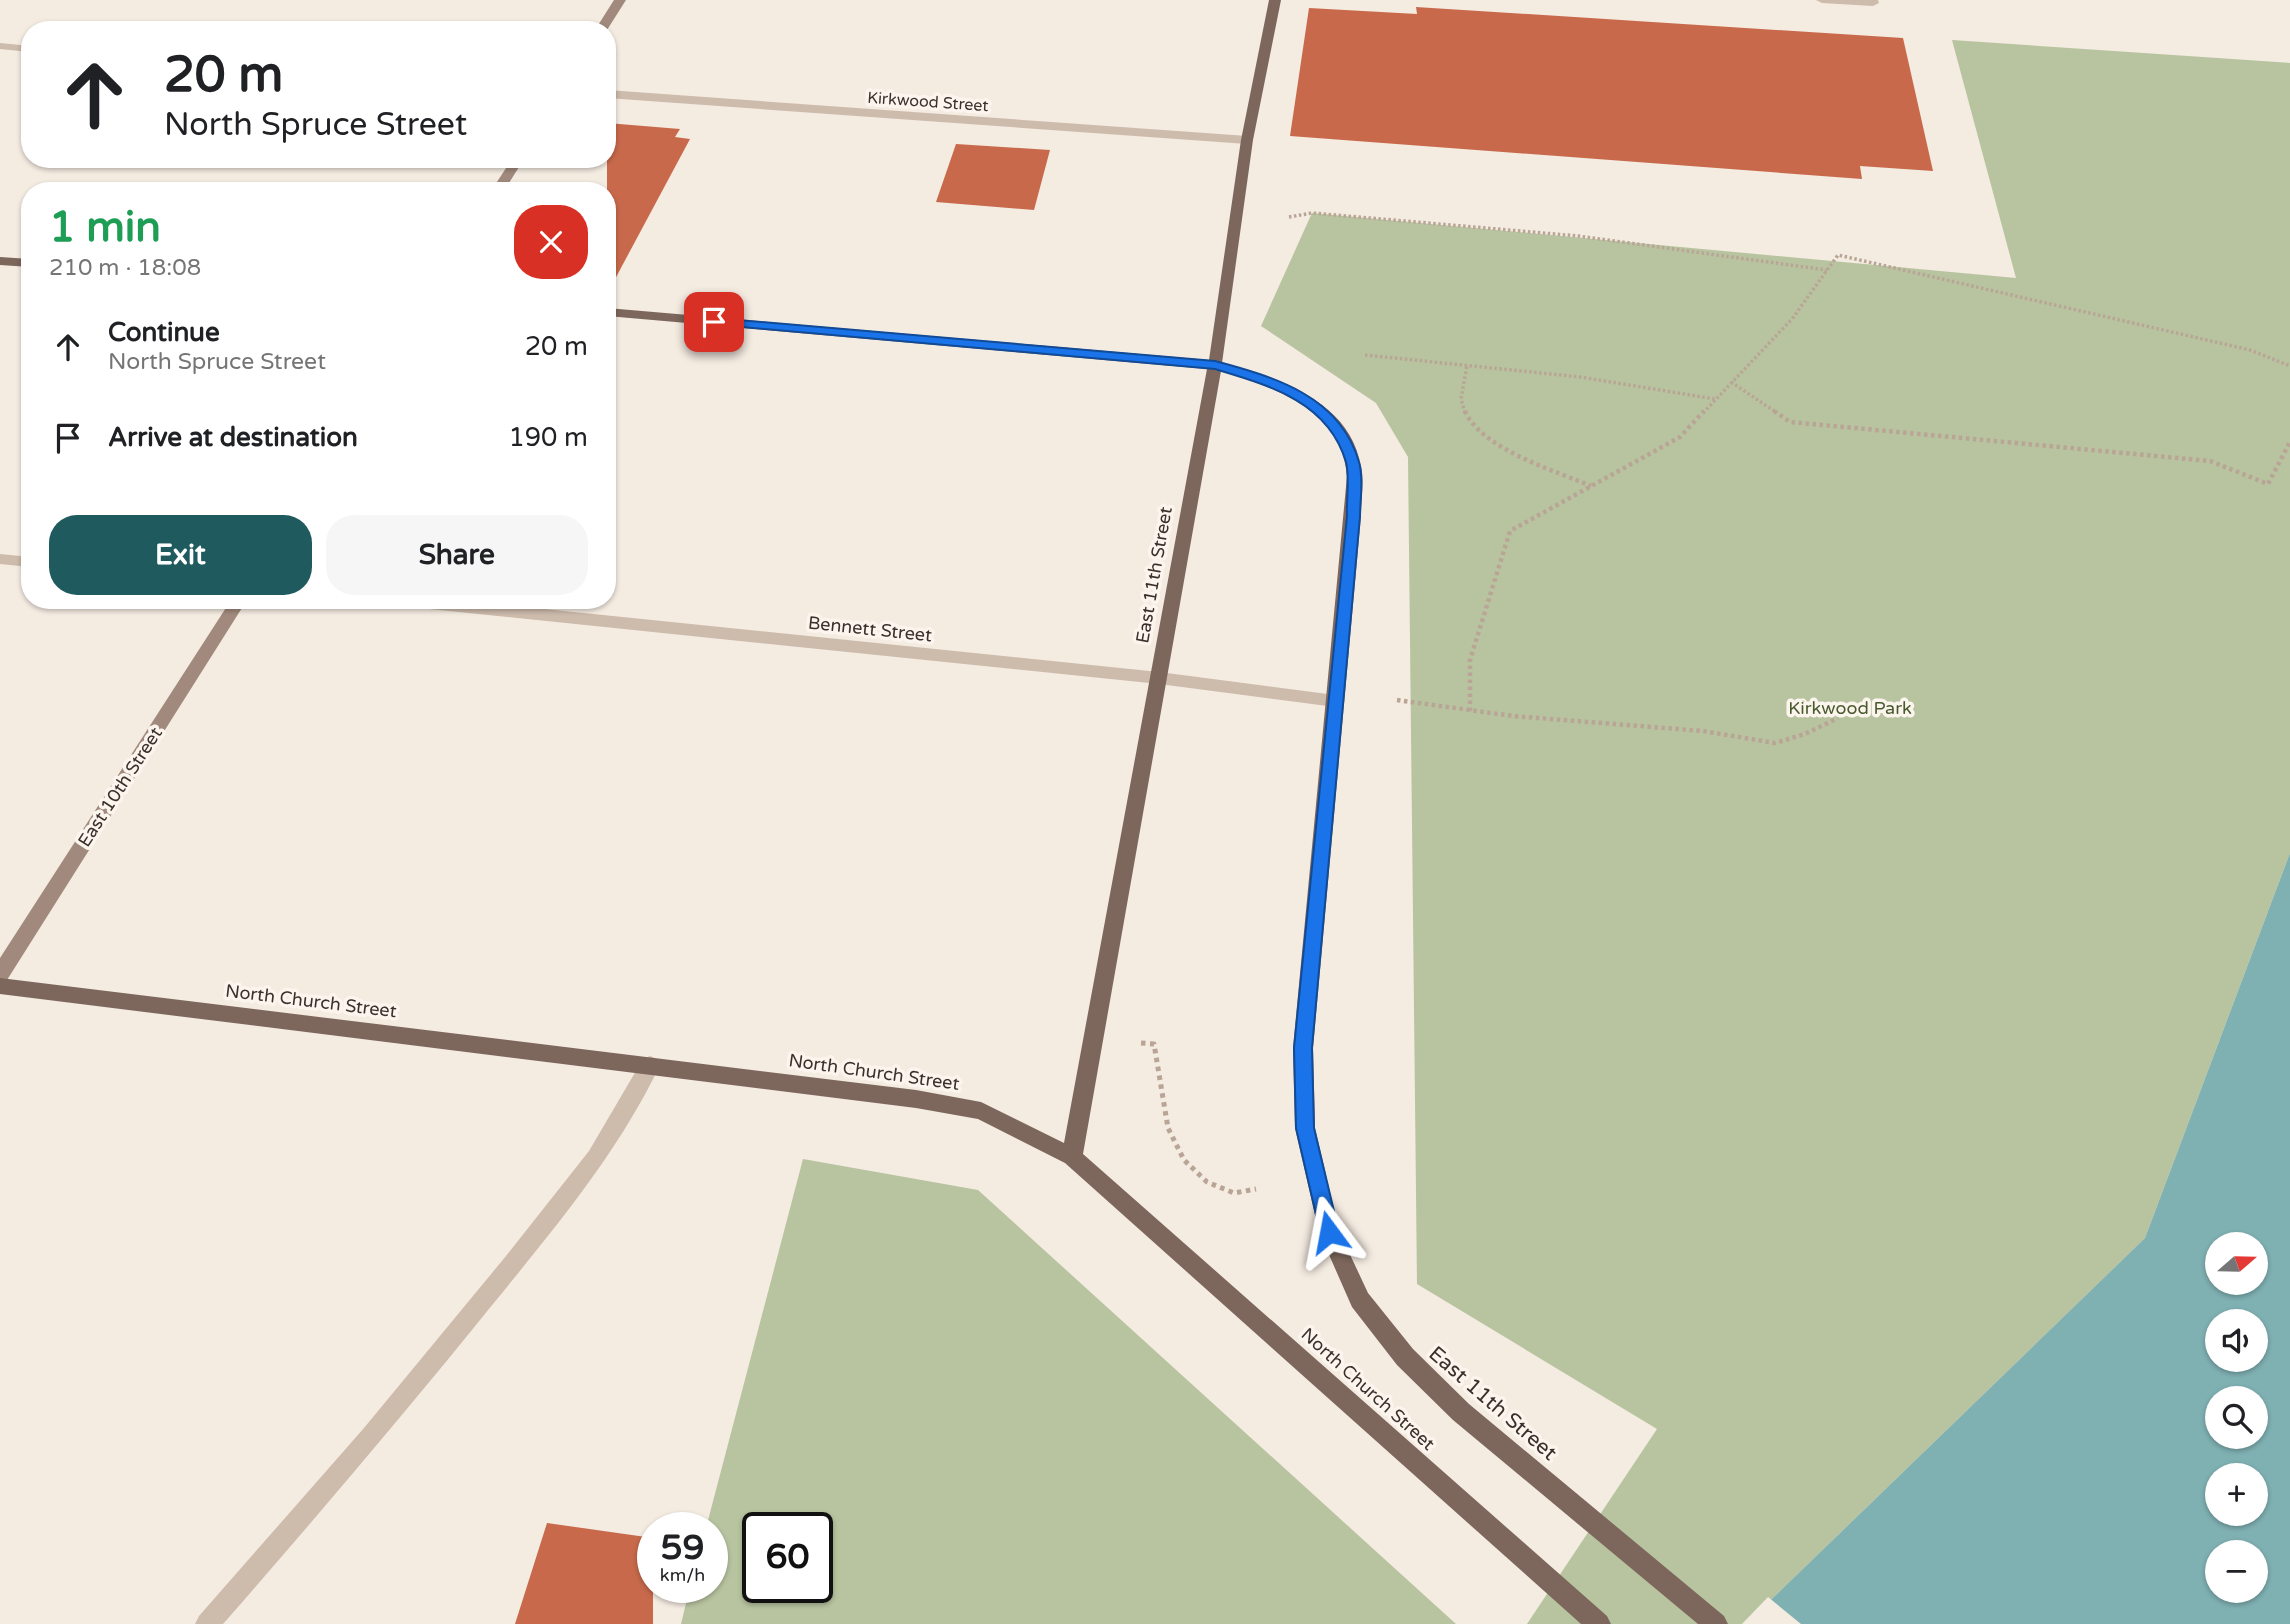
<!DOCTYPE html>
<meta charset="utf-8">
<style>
:root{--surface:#fff;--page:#f6f6f6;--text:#202124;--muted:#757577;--accent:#1f5a5e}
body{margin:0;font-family:"Varela Round",sans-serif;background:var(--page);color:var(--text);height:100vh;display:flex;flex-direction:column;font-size:26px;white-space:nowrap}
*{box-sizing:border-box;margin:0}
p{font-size:23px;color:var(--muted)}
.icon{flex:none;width:38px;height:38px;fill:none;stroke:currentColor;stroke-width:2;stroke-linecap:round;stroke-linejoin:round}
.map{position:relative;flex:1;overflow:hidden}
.side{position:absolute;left:21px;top:182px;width:595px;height:427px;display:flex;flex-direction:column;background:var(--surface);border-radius:28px;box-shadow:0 2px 5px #0004}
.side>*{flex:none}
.guide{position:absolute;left:21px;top:21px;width:595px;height:147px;border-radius:28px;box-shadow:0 2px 5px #0004;background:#fff;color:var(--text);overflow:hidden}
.needle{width:46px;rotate:70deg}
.tools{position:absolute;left:2205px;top:1232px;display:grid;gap:14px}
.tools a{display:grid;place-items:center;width:63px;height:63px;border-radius:50%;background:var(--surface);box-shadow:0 2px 5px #0004;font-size:35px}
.speed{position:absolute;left:637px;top:1512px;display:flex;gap:14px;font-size:35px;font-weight:700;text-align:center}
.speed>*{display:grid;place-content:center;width:91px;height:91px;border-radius:50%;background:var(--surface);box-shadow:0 2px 5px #0004;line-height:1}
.speed small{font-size:18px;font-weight:400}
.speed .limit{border:4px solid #111;border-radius:10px;background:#fff;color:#111}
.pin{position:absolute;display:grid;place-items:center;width:60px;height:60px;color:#fff;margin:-30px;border-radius:14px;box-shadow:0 4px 10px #0006}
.me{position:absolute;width:77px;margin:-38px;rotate:347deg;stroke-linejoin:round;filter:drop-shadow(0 0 5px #0008)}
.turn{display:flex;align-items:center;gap:24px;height:147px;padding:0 28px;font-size:32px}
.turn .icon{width:91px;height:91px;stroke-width:2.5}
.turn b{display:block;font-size:49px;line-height:60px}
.round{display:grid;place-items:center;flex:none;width:74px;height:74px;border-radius:28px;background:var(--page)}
.summary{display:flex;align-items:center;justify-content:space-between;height:119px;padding:0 28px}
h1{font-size:42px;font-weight:700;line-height:52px;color:#1e9e55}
.button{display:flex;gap:14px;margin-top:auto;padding:14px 28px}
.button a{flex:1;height:80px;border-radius:28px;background:var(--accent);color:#fff;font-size:28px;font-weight:700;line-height:80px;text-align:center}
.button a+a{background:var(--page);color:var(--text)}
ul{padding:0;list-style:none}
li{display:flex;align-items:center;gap:21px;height:91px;padding:0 28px}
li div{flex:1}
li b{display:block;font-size:26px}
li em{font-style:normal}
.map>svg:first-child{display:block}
</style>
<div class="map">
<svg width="2290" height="1624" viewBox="0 0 2290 1624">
<rect width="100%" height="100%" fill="#f4ebe1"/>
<!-- green -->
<path fill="#b8c4a0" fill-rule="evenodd" d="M1952 40 2290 63V853L2145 1238 1746 1624H1527L1657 1429 1417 1284 1408 457 1376 403 1261 326 1312 213 2016 278Z
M803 1159 978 1190 1456 1624H681L690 1587H712V1528H706ZM758 1528H817V1587H758Z"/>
<!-- water -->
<path fill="#7fb0b2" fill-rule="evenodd" d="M2290 853V1624H1746L2145 1238ZM2217 1244H2256V1283H2217ZM2217 1321H2256V1360H2217ZM2217 1398H2256V1437H2217ZM2217 1475H2256V1514H2217ZM2217 1552H2256V1591H2217Z"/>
<!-- pier -->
<path fill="#f4ebe1" d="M1768 1597 1801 1624H1742Z"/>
<!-- building -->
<path fill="#c8694b" d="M1416 7 1903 38 1933 171 1860 166 1862 179 1290 136 1309 8 1417 14Z
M607 123 680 129 675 137 690 139 607 294Z
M956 144 1050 150 1034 210 936 202Z
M547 1523 653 1538V1624H515Z"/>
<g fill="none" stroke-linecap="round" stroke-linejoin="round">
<!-- path-far2 -->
<path stroke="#b9a596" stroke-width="3.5" stroke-dasharray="2.5 2.5" stroke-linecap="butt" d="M1289 217 1312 213 1578 236 1827 270
M1365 355 1580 377 1715 399
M1731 382 1777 413
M1465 413 1461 399 1467 365
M1703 413 1792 319 1838 255 2250 350 2290 366"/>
<!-- path-far1 -->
<path stroke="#b9a596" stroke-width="4.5" stroke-dasharray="3.5 3.5" stroke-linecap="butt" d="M1465 411C1481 449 1556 471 1591 486
M1774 411 1790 422 2210 461 2268 484 2290 442
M1397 700 1513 716 1703 731 1775 743 1805 734 1838 718
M1470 711V660L1510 531 1680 437 1704 411"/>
<!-- path -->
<path stroke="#b9a596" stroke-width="5" stroke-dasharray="4.5 4.5" stroke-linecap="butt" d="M1141 1043 1154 1044 1168 1128 1184 1160 1207 1182 1234 1193 1256 1189"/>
<!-- lane -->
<path fill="#cdbbac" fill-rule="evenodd" d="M650 1056 657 1059 660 1065C618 1153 554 1229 493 1304 405 1413 315 1519 223 1624H195L199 1616 364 1428 506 1256 589 1151 643 1059Z"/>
<!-- street -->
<path fill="#cdbbac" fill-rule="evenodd" d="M1816 0H1878L1879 3 1873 6 1822 3Z
M0 43 30 46V52L0 49Z
M607 90 1247 136 1253 140 1247 144 607 98Z
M0 554 30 557V567L0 564Z
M392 600H458L1159 672 1335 695 1343 701 1335 707 1159 684 400 606Z"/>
<!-- secondary -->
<path fill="#a18a7d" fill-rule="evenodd" d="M614 0H626L607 30H595Z
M512 159H524L504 191H491Z
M231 600H247L7 980 0 982V958Z"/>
<!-- primary -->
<path fill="#7d675c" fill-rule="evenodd" d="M1269 0H1281L1253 140 1222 363C1278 379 1350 400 1361 467 1364 483 1361 500 1361 516L1313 1048 1315 1128 1339 1231 1368 1293 1413 1349 1469 1404 1724 1616 1728 1624H1698L1453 1420 1397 1365 1352 1307 1319 1232 1295 1128 1293 1048 1347 476C1342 410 1274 387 1221 371L1083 1154 1607 1616 1611 1624H1581L1065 1163 978 1119 916 1108 0 994V978L916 1090 981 1102 1064 1143 1207 369 607 316V308L1209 360 1241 140Z
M0 257 30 259V267L0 265Z"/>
</g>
<!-- route -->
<path fill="#1a73e8" stroke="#114b97" stroke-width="2" d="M714 318 1215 361C1275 377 1340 396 1359 462 1364 478 1360 500 1360 516L1312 1048 1314 1128 1339 1232 1336 1238 1329 1241 1322 1238 1320 1232 1296 1128 1294 1048 1347 516C1346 500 1350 478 1346 462 1328 401 1268 385 1215 369L709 324V319Z"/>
<g text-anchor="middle" stroke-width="7" stroke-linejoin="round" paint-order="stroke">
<!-- far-street labels -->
<g font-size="16" fill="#3b302b" stroke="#fbf5ee">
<text transform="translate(928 101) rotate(4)" y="6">Kirkwood Street</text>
</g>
<!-- street labels -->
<g font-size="18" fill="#3b302b" stroke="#fbf5ee">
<text transform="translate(1154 575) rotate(-80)" y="6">East 11th Street</text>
<text transform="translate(870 629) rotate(6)" y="6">Bennett Street</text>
<text transform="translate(120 787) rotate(-57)" y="6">East 10th Street</text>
<text transform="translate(311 1001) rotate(7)" y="6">North Church Street</text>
<text transform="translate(874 1072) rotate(8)" y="6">North Church Street</text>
<text transform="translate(1368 1389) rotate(42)" y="6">North Church Street</text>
</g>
<!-- park labels -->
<g font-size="18" fill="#4a5a2e" stroke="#fbf5ee">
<text x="1850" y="714">Kirkwood Park</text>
</g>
<!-- near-street labels -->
<g font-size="21" fill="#3b302b" stroke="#fbf5ee">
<text transform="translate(1493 1403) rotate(41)" y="7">East 11th Street</text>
</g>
</g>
</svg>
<div class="tools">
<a><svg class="needle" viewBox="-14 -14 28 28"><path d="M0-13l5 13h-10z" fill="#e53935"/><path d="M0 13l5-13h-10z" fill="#757577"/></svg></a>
<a><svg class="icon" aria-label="sound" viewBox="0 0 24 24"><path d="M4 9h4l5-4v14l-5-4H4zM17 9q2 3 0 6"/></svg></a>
<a><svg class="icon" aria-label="search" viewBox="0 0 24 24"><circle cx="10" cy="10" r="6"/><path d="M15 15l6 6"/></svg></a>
<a>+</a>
<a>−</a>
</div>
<div class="speed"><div>59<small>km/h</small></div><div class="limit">60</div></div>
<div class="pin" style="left:714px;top:322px;background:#d93025"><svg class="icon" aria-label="arrive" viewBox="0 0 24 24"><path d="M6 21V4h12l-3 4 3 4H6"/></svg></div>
<svg class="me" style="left:1329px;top:1232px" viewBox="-20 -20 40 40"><path d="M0-17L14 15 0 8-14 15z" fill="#1a73e8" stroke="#fff" stroke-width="4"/></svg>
<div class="guide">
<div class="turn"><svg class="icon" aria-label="ahead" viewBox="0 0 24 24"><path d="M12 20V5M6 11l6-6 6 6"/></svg><div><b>20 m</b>North Spruce Street</div></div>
</div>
<section class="side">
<div class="summary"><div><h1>1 min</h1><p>210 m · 18:08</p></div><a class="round" style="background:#d93025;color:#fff"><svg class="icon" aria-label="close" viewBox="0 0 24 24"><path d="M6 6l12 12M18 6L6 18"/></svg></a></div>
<ul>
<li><svg class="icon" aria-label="ahead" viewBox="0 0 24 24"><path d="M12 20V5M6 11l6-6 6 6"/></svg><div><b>Continue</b><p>North Spruce Street</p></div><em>20 m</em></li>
<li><svg class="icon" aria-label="arrive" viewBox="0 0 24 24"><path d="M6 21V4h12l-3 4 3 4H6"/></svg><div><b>Arrive at destination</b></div><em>190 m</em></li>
</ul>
<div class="button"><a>Exit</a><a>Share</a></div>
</section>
</div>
